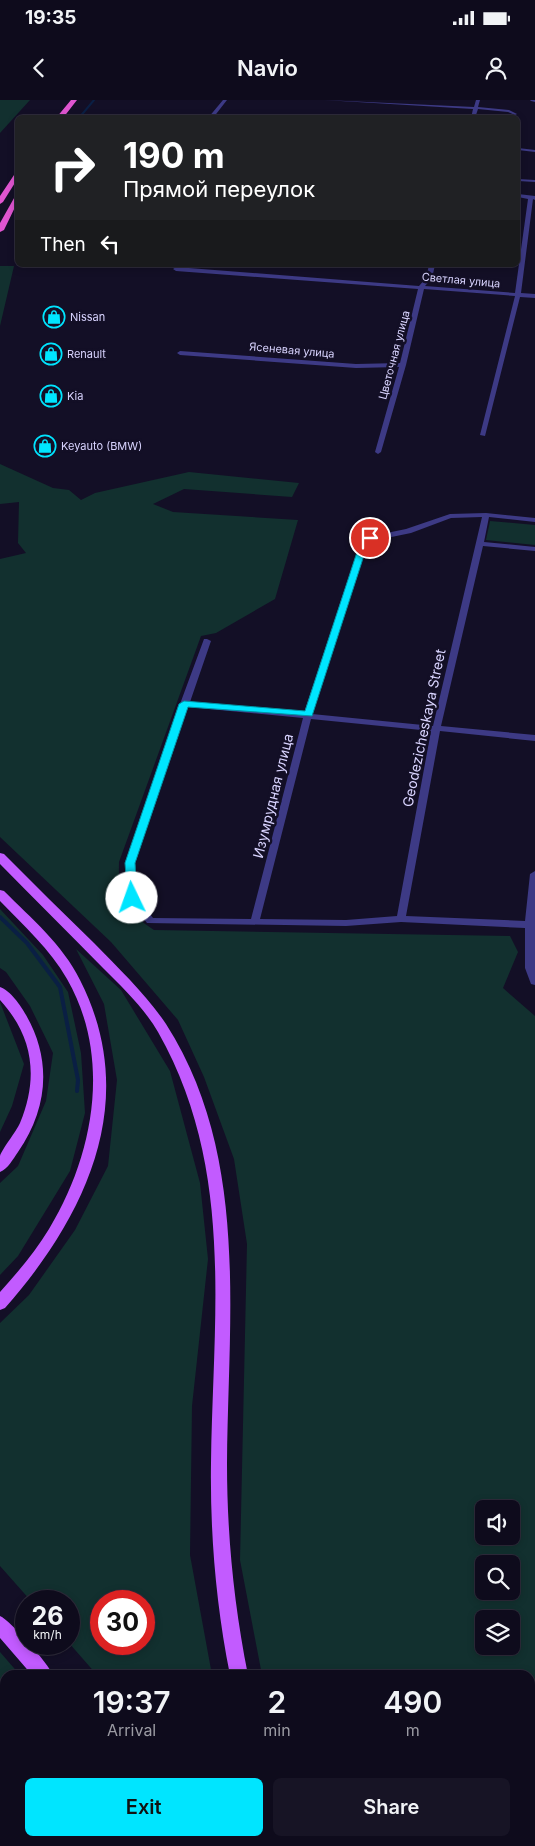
<!DOCTYPE html>
<meta charset="utf-8">
<style>
:root{--surface:#0e0b1c;--page:#171425;--text:#f1f3f6;--muted:#9b9ba3;--line:#2e2b3b;--accent:#00e5ff}
body{margin:0;font-family:Inter,sans-serif;background:var(--page);color:var(--text);height:100vh;display:flex;flex-direction:column;font-size:19px;white-space:nowrap}
*{box-sizing:border-box;margin:0}
p{font-size:16px;color:var(--muted)}
.icon{flex:none;width:28px;height:28px;fill:none;stroke:currentColor;stroke-width:2;stroke-linecap:round;stroke-linejoin:round}
.map{position:relative;flex:1;overflow:hidden}
.details{position:absolute;left:0px;top:1570px;width:535px;height:176px;display:flex;flex-direction:column;background:var(--surface);border-radius:15px 15px 0 0;box-shadow:0 2px 8px #0003,0 0 0 1px var(--line)}
.details>*{flex:none}
.guide{position:absolute;left:15px;top:15px;width:505px;height:152px;border-radius:8px;box-shadow:0 2px 8px #0003,0 0 0 1px var(--line);background:#202124;color:#fff;overflow:hidden}
.buttons{position:absolute;left:475px;top:1400px;display:grid;gap:10px}
.buttons a{display:grid;place-items:center;width:45px;height:45px;border-radius:8px;background:var(--surface);box-shadow:0 2px 8px #0003,0 0 0 1px var(--line);font-size:25px}
.speed{position:absolute;left:15px;top:1490px;display:flex;gap:10px;font-size:25px;font-weight:700;text-align:center}
.speed>*{display:grid;place-content:center;width:65px;height:65px;border-radius:50%;background:var(--surface);box-shadow:0 2px 8px #0003,0 0 0 1px var(--line);line-height:1}
.speed small{font-size:12px;font-weight:400}
.speed .limit{border:8px solid #d22;background:#fff;color:#111}
.pin{position:absolute;display:grid;place-items:center;width:42px;height:42px;color:#fff;margin:-21px;border:2px solid #fff;border-radius:50%;box-shadow:0 1px 5px #0007}
.me{position:absolute;width:55px;margin:-28px;rotate:357deg;stroke-linejoin:round;filter:drop-shadow(0 0 4px #0008)}
.turn{display:flex;align-items:center;gap:18px;height:105px;padding:0 25px;font-size:22px}
.turn .icon{width:65px;height:65px;stroke-width:2.5}
.turn b{display:block;font-size:35px;line-height:42px}
.then{display:flex;align-items:center;height:48px;padding:0 25px;background:#0003;gap:10px;font-size:19px}
.eta{display:flex;justify-content:space-evenly;align-items:center;height:85px;text-align:center}
.eta b{font-size:30px;font-weight:600;line-height:35px}
.action{display:flex;gap:10px;margin-top:auto;padding:10px 25px}
.action a{flex:1;height:58px;border-radius:8px;background:var(--accent);color:#111;font-size:20px;font-weight:600;line-height:58px;text-align:center}
.action a+a{background:var(--page);color:var(--text)}
.status{display:flex;justify-content:space-between;align-items:center;height:35px;padding:0 25px;background:var(--surface);direction:ltr}
.status svg{height:14px;fill:currentColor}
header{display:flex;justify-content:space-between;align-items:center;height:65px;padding:0 25px;background:var(--surface);font-size:22px;font-weight:600}
.map>svg:first-child{display:block}
</style>
<div class="status"><b>19:35</b><svg viewBox="0 0 49 12"><path d="M0 12V9h3v3zM5 12V6h3v6zM10 12V3h3v9zM15 12V0h3v12zM26 1h20v11H26zM47 4h2v5h-2z"/></svg></div>
<header><svg class="icon" aria-label="back" viewBox="0 0 24 24"><path d="M15 5l-7 7 7 7"/></svg>Navio<svg class="icon" aria-label="person" viewBox="0 0 24 24"><circle cx="12" cy="8" r="4"/><path d="M4 21q1-7 8-7t8 7"/></svg></header>
<div class="map">
<svg width="535" height="1746" viewBox="0 0 535 1746">
<rect width="100%" height="100%" fill="#130f26"/>
<!-- green -->
<path fill="#12302f" fill-rule="evenodd" d="M0 0H30L0 33Z
M0 166H14L0 226Z
M0 364 53 388 69 390 81 400 95 393 189 372 299 383 292 397 184 389 153 404 173 412 298 420 275 499 216 533 201 536 119 762C118 800 123 809 154 830L510 836 518 852 503 888 535 916V1746H331L328 1741H530V1575H262L240 1460 247 1144 234 1059 204 977 178 920 111 842 0 737V459L26 453 18 443 19 402 0 404ZM484 1409H511V1436H484ZM484 1464H511V1491H484ZM484 1519H511V1546H484Z
M490 421 535 425V445L486 440Z
M0 809 43 855 68 892 81 953 85 1013 70 1071 18 1156 0 1175V1083L18 1066 46 1001 53 953 30 906 6 872 0 868Z
M76 849 121 890 170 971 200 1083 208 1159 192 1306 190 1455 212 1575H97L69 1543V1501H31L0 1466V1223L29 1195 75 1130 108 1066 117 980 104 904ZM144 1501V1544H101V1501Z
M0 902 24 964 12 1006 0 1032Z
M0 1552 20 1575H5V1725L0 1722Z
M28 1741H163L168 1746H34Z"/>
<g fill="none" stroke-linecap="round" stroke-linejoin="round">
<!-- stream-far1 -->
<path stroke="#0a1f44" stroke-width="2" d="M79 18 94 0
M16 120 18 116"/>
<!-- stream -->
<path stroke="#0a1f44" stroke-width="4" d="M0 817 27 843 60 887 78 980 77 991"/>
<!-- minor -->
<path fill="#3d3a85" fill-rule="evenodd" d="M223 0H227L213 18H208Z
M324 0 474 7 476 0H480L478 7 509 10 517 14 515 15 508 12 478 9 475 18H471L473 9Z
M518 48 535 50V52L518 50Z
M518 79 535 80V82L518 81Z
M518 94 535 96V100L533 99 521 193 535 194V198L520 197 485 336 480 335 515 196 424 189 406 265 381 352 378 354 375 352 399 267 356 268 180 255 177 253 180 251 356 264 400 263 418 189 176 171 173 169 176 167 419 186 426 178 429 165H435L432 178 425 186 515 193 528 99 518 97Z
M486 413 535 418V422L489 417 484 442 535 447V451L483 446 441 626 535 635V641L440 631 406 816 525 821 530 774 535 771V885L531 884 525 868V828L401 822 346 826 147 823 127 798 125 763 180 604 204 539H207L211 541 190 602 304 613 360 443 367 437 406 429 450 414ZM482 417 433 626 312 614 366 446 372 441 411 433 451 418ZM188 607 303 618 251 819 153 818 137 797 135 763ZM311 619 431 631 397 816 346 820 260 819Z"/>
<!-- tertiary -->
<path fill="#3d3a85" fill-rule="evenodd" d="M530 0H535V2L531 1Z"/>
<!-- primary -->
<path fill="#c25bff" fill-rule="evenodd" d="M0 753 4 754C34 784 64 814 94 843 119 869 146 894 166 924 250 1055 228 1216 227 1364 227 1435 234 1505 248 1575H230C216 1505 210 1434 211 1363 213 1214 235 1068 158 932 144 908 123 888 103 868 69 833 34 799 0 764Z
M0 790 4 791C31 818 63 845 80 880 141 1000 87 1115 5 1208L0 1210V1192C18 1172 35 1152 49 1129 94 1055 112 957 67 879 50 849 24 826 0 801Z
M0 887C10 890 21 906 26 915 52 960 48 1009 18 1052 13 1059 8 1069 0 1072 0 1067 0 1061 0 1056 2 1049 16 1032 20 1023 39 977 33 936 0 900Z
M0 1516C11 1521 48 1563 53 1575H32L0 1538Z
M182 1741H204L206 1746H184Z
M285 1741H305L307 1746H287Z"/>
<!-- trunk -->
<path fill="#e055d1" fill-rule="evenodd" d="M71 0H77L63 18H56Z
M18 69V78L3 102 0 104V96Z
M18 91V101L4 130 0 132V123Z"/>
</g>
<!-- route -->
<path fill="#00e5ff" stroke="#0095a6" d="M367 437 374 438 367 446 312 616 188 607 135 763 137 798 132 802 128 801 125 763 179 604 184 601 305 611 359 446Z"/>
<!-- icons -->
<defs>
<g id="shop-ring" transform="scale(1.125)"><circle r="9.5" fill="#130f26" stroke="#00e5ff" stroke-width="1.5"/><path d="M-5-2.5h2.3a2.7 3.5 0 0 1 5.4 0H5L5.5 6h-11ZM-1.5-2.5h3a1.5 2.3 0 0 0-3 0Z" fill="#00e5ff"/></g>
</defs>
<g fill-rule="evenodd">
<use href="#shop-ring" x="54" y="217"/>
<use href="#shop-ring" x="51" y="254"/>
<use href="#shop-ring" x="51" y="296"/>
<use href="#shop-ring" x="45" y="346"/>
</g>
<g text-anchor="middle" stroke-width="5" stroke-linejoin="round" paint-order="stroke">
<!-- far-street labels -->
<g font-size="11" fill="#d9d4ff" stroke="#130f26">
<text transform="translate(461 180) rotate(5)" y="4">Светлая улица</text>
<text transform="translate(292 250) rotate(5)" y="4">Ясеневая улица</text>
<text transform="translate(394 255) rotate(-75)" y="4">Цветочная улица</text>
</g>
<!-- far-poi labels -->
<g font-size="11" fill="#d9d4ff" stroke="#130f26" text-anchor="start">
<text x="70" y="221">Nissan</text>
<text x="67" y="258">Renault</text>
<text x="67" y="300">Kia</text>
<text x="61" y="350">Keyauto (BMW)</text>
</g>
<!-- street labels -->
<g font-size="14" fill="#d9d4ff" stroke="#130f26">
<text transform="translate(424 628) rotate(-78)" y="5">Geodezicheskaya Street</text>
<text transform="translate(273 696) rotate(-76)" y="5">Изумрудная улица</text>
</g>
</g>
</svg>
<div class="buttons">
<a><svg class="icon" aria-label="sound" viewBox="0 0 24 24"><path d="M4 9h4l5-4v14l-5-4H4zM17 9q2 3 0 6"/></svg></a>
<a><svg class="icon" aria-label="search" viewBox="0 0 24 24"><circle cx="10" cy="10" r="6"/><path d="M15 15l6 6"/></svg></a>
<a><svg class="icon" aria-label="layers" viewBox="0 0 24 24"><path d="M12 4l9 5-9 5-9-5zM3 14l9 5 9-5"/></svg></a>
</div>
<div class="speed"><div>26<small>km/h</small></div><div class="limit">30</div></div>
<div class="pin" style="left:370px;top:438px;background:#d93025"><svg class="icon" aria-label="arrive" viewBox="0 0 24 24"><path d="M6 21V4h12l-3 4 3 4H6"/></svg></div>
<svg class="me" style="left:132px;top:798px" viewBox="-20 -20 40 40"><circle r="19" fill="#fff"/><path d="M0-13L10 11 0 6-10 11z" fill="#00e5ff"/></svg>
<div class="guide">
<div class="turn"><svg class="icon" aria-label="right" viewBox="0 0 24 24"><path d="M7 20v-9h11M14 6l5 5-5 5"/></svg><div><b>190 m</b>Прямой переулок</div></div>
<div class="then">Then<svg class="icon" aria-label="left" viewBox="0 0 24 24"><path d="M17 20v-9H6M10 6l-5 5 5 5"/></svg></div>
</div>
<section class="details">
<div class="eta">
<div><b>19:37</b><p>Arrival</p></div>
<div><b>2</b><p>min</p></div>
<div><b>490</b><p>m</p></div>
</div>
<div class="action"><a>Exit</a><a>Share</a></div>
</section>
</div>
